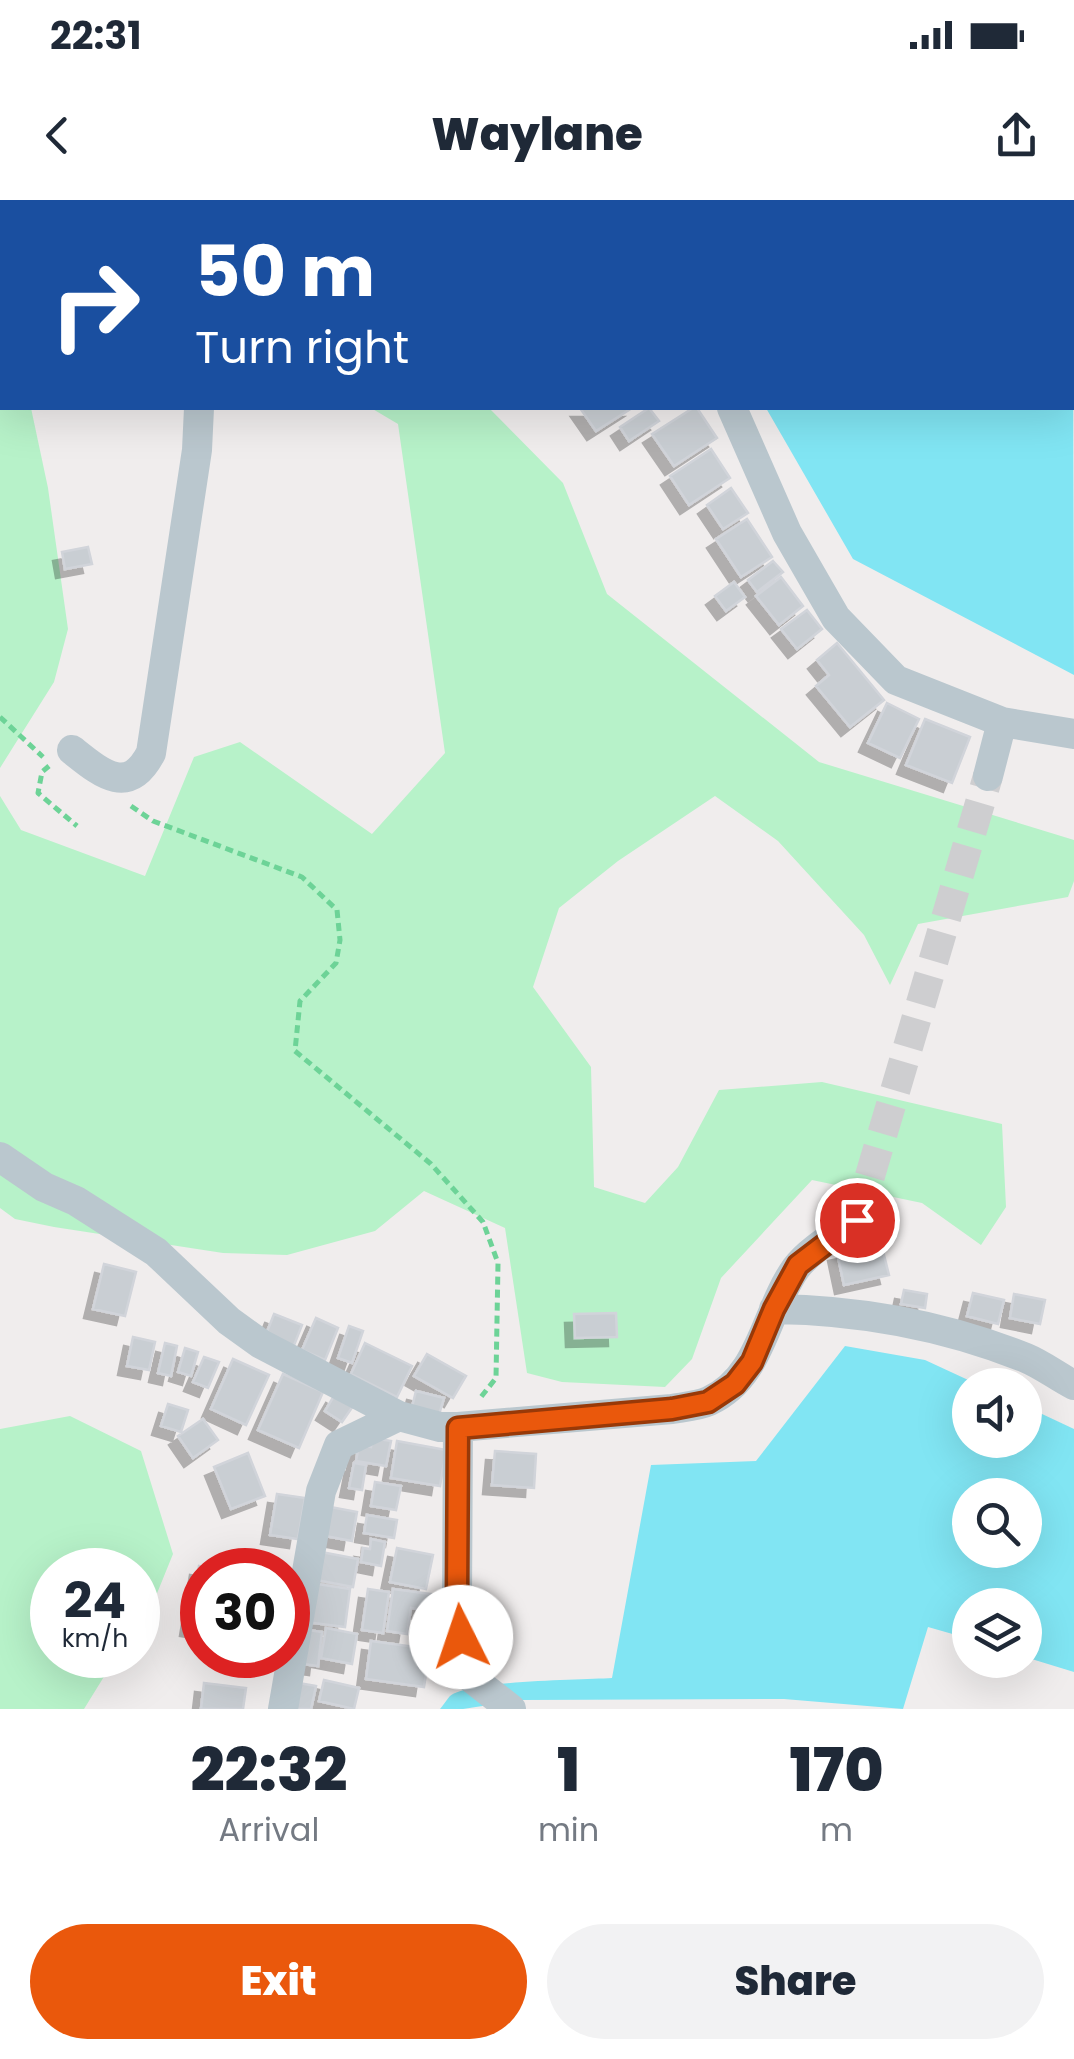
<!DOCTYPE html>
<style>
:root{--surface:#fff;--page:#f2f2f3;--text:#1f2937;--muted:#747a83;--accent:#ea580c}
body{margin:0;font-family:Poppins,sans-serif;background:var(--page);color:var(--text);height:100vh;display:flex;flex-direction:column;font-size:38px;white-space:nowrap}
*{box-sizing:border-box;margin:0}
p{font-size:32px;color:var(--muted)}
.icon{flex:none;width:55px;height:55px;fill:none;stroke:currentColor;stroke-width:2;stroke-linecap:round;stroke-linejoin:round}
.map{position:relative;height:1509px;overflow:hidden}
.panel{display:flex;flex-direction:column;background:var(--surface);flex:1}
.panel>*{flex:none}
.banner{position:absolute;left:0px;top:0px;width:1075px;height:210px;box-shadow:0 10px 40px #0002;background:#1a4fa0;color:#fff;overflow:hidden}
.fabs{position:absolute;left:952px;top:1168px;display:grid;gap:20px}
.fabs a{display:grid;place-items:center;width:90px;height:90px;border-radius:50%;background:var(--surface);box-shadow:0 10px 40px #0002;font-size:50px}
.speed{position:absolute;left:30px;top:1348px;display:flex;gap:20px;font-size:50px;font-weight:700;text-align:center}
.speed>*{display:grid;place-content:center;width:130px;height:130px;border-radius:50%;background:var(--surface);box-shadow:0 10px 40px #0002;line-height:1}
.speed small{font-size:25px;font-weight:400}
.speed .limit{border:15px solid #d22;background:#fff;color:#111}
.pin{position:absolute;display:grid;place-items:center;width:85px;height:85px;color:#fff;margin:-42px;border:5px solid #fff;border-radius:50%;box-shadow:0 2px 10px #0007}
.me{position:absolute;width:110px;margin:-55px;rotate:356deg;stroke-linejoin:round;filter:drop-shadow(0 0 8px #0008)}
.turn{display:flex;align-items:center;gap:35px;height:210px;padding:0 30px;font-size:45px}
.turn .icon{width:130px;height:130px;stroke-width:2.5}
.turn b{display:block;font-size:70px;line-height:85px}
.eta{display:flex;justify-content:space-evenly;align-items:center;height:170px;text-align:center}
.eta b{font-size:60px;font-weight:800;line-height:70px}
.action{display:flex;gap:20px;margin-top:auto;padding:20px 30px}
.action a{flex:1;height:115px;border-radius:60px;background:var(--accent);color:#fff;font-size:40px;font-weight:800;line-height:115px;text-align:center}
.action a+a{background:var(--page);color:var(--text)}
.status{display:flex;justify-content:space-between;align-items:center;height:70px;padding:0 50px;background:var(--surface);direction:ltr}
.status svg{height:28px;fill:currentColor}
header{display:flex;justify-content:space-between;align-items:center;height:130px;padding:0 30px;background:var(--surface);font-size:45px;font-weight:800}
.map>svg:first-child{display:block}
</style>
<div class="status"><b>22:31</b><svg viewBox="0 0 49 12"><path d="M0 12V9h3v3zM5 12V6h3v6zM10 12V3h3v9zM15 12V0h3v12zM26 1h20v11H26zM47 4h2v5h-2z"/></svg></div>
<header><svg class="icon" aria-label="back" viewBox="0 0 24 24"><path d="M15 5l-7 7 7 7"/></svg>Waylane<svg class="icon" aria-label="share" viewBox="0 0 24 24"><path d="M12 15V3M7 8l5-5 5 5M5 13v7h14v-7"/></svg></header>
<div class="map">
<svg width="1074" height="1509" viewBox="0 0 1074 1509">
<defs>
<filter id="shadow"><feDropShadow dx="-9" dy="9" stdDeviation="0" flood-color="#0004"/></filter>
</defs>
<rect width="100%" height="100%" fill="#f0eded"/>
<!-- green -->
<path fill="#b7f2c9" d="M0 0 66 2H2V208H31L48 288 68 429 54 482 0 568Z
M371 208H489L563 283 607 394 819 562 1074 640V681L1068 697 918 724 890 785 864 735 778 641 715 596 618 661 559 708 533 787 591 867 594 987 645 1003 678 967 719 890 822 882 1002 924 1006 1007 981 1045 922 1003 812 980 721 1078 692 1159 665 1187 562 1182 527 1173 505 1028 424 991 375 1031 287 1055 223 1053 54 1027 15 1019 0 1008V596L21 630 145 676 194 557 240 542 372 634 445 553 398 224Z
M70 1216 141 1251 173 1354 138 1440V1370H52V1455H124L105 1475 84 1509H0V1229Z"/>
<!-- water -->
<path fill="#81e5f3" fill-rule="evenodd" d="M1073 173 1074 475 853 359 766 208H1072Z
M845 1146 925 1160 979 1185H970V1240H1025V1206L1074 1229V1472L1025 1457V1405H970V1439L928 1427 903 1509 784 1499 522 1500 463 1509H440C441 1508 449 1497 450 1496 471 1480 581 1480 612 1478L651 1265 756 1261ZM970 1295H1025V1350H970Z"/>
<!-- building -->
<path fill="#c9ced3" stroke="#d1d4da" stroke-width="2.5" filter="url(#shadow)" d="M580 208H632L596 231Z
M649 208 659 221 629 241 620 227Z
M693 208H697L717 238 674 266 652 234Z
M711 249 730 278 689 305 670 276Z
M731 288 748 313 723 329 707 305Z
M747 319 772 357 741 377 716 339Z
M88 347 92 364 65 369 62 352Z
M773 361 783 372 757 392 748 380Z
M781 377 803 406 779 425 756 396Z
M734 382 745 397 726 411 715 396Z
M807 410 822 429 797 449 781 429Z
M837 443 884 500 850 527 816 486 829 475 817 460Z
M887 503 919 519 900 558 868 543Z
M925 519 970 537 952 583 906 565Z
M881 1043 889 1075 844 1085 837 1052Z
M104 1064 136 1072 125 1116 93 1109Z
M904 1090 927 1094 925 1108 901 1104Z
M973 1093 1004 1100 998 1124 967 1116Z
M1014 1094 1045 1100 1040 1124 1010 1118Z
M616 1113 617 1137 575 1138 574 1114Z
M274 1114 302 1125 293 1148 265 1137Z
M316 1118 338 1128 325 1160 302 1150Z
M349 1126 363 1131 352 1163 338 1158Z
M133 1137 155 1142 149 1170 127 1166Z
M165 1143 177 1146 171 1176 158 1173Z
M365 1143 412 1166 397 1197 351 1174Z
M185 1148 198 1152 191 1176 178 1172Z
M427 1154 466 1176 453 1198 414 1176Z
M204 1157 219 1162 208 1188 193 1182Z
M233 1159 269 1175 246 1225 211 1209Z
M283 1174 323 1192 299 1248 258 1230Z
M416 1191 444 1198 438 1218 411 1211Z
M335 1194 353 1206 342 1222 325 1211Z
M168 1204 188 1210 181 1232 161 1226Z
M203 1219 218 1240 193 1258 178 1236Z
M373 1238 391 1241 386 1266 356 1261 359 1245 371 1247Z
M397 1241 446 1250 440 1286 391 1278Z
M495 1251 536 1254 534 1288 492 1285Z
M248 1253 265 1296 231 1309 214 1267Z
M354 1263 366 1265 362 1290 349 1288Z
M375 1282 401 1286 396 1310 371 1306Z
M277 1294 305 1298 298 1339 270 1335Z
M325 1306 357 1312 352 1341 320 1335Z
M367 1315 397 1320 394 1338 364 1333Z
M371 1339 385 1342 381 1366 361 1362 363 1348 370 1349Z
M397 1348 433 1355 426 1389 390 1382Z
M316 1351 358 1359 353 1387 311 1379Z
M199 1366 224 1370H202V1429L189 1427Z
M311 1383 350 1389 345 1427 306 1422Z
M368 1389 389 1392 383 1433 362 1430Z
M393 1389 431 1394 428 1411 411 1408 407 1434 387 1431Z
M326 1428 357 1434 352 1464 321 1458Z
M301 1429 322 1432 318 1466 296 1463Z
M371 1441 430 1449 424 1487 366 1479Z
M324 1480 359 1488 354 1509 319 1501Z
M293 1482 316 1486 311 1509H288Z
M204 1483 246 1488 243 1509H201Z"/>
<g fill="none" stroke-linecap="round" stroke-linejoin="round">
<!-- minor-tunnel -->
<path stroke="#ceced0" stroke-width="30" stroke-dasharray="30 15" stroke-linecap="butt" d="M857 1020 988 576"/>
<!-- path -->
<path stroke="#6dd397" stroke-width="5" stroke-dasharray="8 5" stroke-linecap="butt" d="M1010 2 1011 0
M0 517 43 557
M49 566 42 572 38 593 77 626
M131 606 153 621 302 677 337 710 340 740 336 763 300 801 295 851 431 964 483 1022 498 1063 496 1178 481 1197"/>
<!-- minor -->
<path stroke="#bac7ce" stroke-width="30" d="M596 0 597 2
M490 2 491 0
M1064 2V0
M0 22 2 28
M1072 110 1074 111
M732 208 787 333 836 418 896 480 1002 522 1074 534
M72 550C101 573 128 597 151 553L197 250 199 208
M988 576 1002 522
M0 957 44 987 76 1001 156 1052 229 1121 261 1144 399 1216 440 1227H458L672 1209C683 1207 698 1206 709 1201 762 1177 765 1111 796 1068 810 1049 838 1034 857 1020
M774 1109C860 1110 946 1126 1026 1158 1043 1165 1058 1177 1074 1185
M458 1227 457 1401 465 1473 511 1509
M283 1509 321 1291 339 1245 399 1216"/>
</g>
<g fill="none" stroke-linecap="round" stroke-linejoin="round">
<!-- route casing -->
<g stroke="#983908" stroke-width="25">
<path id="route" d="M461 1437 457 1400 458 1228 672 1209 708 1202 735 1184 752 1162 774 1109 798 1065 857 1020"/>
</g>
<!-- route -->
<use href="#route" stroke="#ea580c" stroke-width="18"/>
</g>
</svg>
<div class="fabs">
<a><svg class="icon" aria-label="sound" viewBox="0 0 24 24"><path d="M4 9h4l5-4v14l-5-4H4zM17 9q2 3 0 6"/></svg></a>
<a><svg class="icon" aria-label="search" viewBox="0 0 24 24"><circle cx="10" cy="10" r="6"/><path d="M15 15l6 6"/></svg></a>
<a><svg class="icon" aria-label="layers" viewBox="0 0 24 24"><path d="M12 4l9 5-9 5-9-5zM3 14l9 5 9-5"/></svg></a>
</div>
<div class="speed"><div>24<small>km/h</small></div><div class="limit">30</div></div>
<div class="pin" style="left:857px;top:1020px;background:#d93025"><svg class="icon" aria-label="arrive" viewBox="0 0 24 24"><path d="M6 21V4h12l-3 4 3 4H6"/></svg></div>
<svg class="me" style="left:461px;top:1437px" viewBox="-20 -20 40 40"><circle r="19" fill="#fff"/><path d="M0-13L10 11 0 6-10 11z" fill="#ea580c"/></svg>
<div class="banner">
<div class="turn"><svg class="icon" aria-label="right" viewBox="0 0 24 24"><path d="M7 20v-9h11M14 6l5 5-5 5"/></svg><div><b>50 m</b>Turn right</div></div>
</div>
</div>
<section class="panel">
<div class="eta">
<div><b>22:32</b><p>Arrival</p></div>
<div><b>1</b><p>min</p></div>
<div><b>170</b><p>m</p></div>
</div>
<div class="action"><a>Exit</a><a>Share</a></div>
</section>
